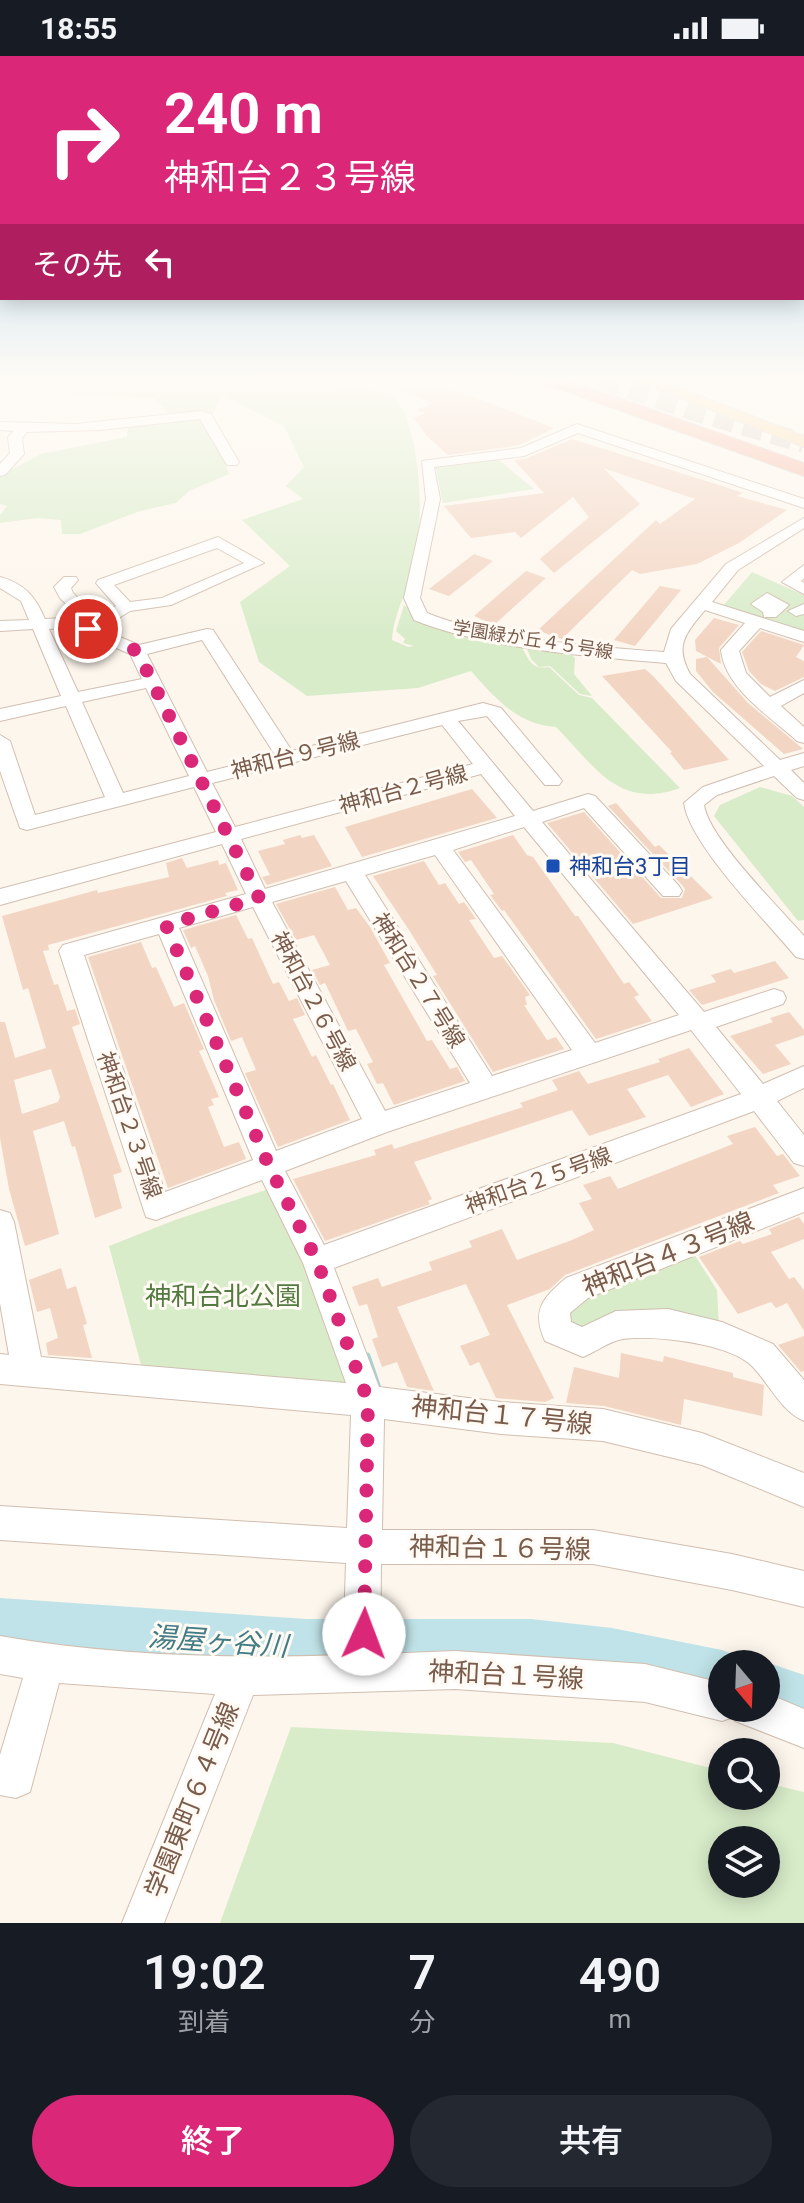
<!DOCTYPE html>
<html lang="ja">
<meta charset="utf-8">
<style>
:root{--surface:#171b24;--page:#242831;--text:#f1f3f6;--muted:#9ea1a6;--accent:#db2777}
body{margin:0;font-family:Roboto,"Noto Sans JP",sans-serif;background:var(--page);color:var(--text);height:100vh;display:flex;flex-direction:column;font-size:30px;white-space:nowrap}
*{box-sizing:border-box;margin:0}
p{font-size:26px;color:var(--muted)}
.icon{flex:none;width:44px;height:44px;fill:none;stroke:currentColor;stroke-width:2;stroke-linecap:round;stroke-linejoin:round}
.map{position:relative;height:1867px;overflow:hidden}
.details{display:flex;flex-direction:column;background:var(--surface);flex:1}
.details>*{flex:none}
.top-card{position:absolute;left:0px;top:0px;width:804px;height:244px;box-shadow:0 4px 20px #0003;background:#db2777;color:#fff;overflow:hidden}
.needle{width:52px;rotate:161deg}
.buttons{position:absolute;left:708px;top:1594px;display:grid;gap:16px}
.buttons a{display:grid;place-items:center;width:72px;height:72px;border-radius:50%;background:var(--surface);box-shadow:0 4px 20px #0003;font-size:40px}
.pin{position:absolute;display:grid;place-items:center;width:68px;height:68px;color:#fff;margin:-34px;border:4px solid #fff;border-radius:50%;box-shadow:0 2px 8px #0007}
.me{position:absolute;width:88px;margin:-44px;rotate:2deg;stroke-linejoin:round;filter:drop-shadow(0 0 6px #0008)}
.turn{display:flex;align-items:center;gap:28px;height:168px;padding:0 32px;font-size:36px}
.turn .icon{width:104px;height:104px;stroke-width:2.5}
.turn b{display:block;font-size:56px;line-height:68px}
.then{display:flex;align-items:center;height:76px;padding:0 32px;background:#0003;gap:16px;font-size:30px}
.eta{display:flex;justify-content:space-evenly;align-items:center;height:136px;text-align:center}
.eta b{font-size:48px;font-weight:600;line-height:56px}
.cta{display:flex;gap:16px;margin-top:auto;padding:16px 32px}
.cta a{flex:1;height:92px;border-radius:48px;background:var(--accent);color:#fff;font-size:32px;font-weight:600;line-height:92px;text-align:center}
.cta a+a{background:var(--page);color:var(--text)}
.status{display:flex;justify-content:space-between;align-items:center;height:56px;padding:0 40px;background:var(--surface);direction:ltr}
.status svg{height:22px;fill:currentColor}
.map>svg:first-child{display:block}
</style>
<div class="status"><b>18:55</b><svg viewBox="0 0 49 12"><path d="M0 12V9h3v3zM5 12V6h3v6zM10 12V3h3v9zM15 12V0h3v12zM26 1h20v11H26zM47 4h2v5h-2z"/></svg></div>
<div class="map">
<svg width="804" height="1867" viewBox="0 0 804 1867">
<rect width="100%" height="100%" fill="#fdf6ec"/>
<!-- green -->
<path fill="#d8ecc9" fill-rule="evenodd" d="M83 323H307L392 338C422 369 424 466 415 506 409 533 394 555 392 584L408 591 414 590 403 587 405 583 396 575 404 549 425 568 463 577 457 580 522 591C529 605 532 614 549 611L579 639 592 642 680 732C619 754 595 711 556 671 517 668 496 643 471 615L418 632 307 640 259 606 240 546 290 510 242 464 303 443 286 430 304 411 284 370 222 339 210 364 229 418 189 435 176 447 140 455 80 478H62L61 464 37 462 0 467V459L7 450 0 448V420L41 398 127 381 128 371 169 368 172 361 154 342 73 339 69 326Z
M499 404 534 433 443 447 436 412Z
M752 516 804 539V576L723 550Z
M526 590 571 598 575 602 574 618 592 640 580 638 550 610 539 611 531 603Z
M760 731 792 740 804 751V864L798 865 714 760 720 749Z
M269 1133 359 1332 144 1320 109 1190 175 1164Z
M694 1198 717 1234 719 1270 643 1254H629L579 1275 569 1268 570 1249Z
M291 1671 613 1687 722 1715V1740H766V1727L804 1736V1867H220ZM722 1784H766V1828H722Z"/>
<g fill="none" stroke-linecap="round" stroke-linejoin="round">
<!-- stream-far1 -->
<path stroke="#a5d3da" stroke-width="7" d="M367 1300 380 1338"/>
<!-- stream -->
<path stroke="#a5d3da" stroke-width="9" d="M379 1569 385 1591"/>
<!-- river -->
<path fill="#bfe3e8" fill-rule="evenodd" d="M0 1542 306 1563H531L612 1572 722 1594 742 1602 744 1608H722V1650L612 1628 531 1619H306L0 1596Z
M766 1606 804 1619V1675L746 1654 766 1652V1608H760Z"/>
</g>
<!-- building -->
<path fill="#f3d5c3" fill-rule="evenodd" d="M421 326 466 338 554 372 520 389 448 399 426 379 414 362 426 357 416 354 433 347 399 334Z
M572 383 722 430 743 437 737 440 787 454 739 487 697 508 640 518 632 514 562 583 547 578 538 574 656 464 660 468 695 443 603 412 640 448 554 517 540 503 589 461 573 441 521 482 515 476 471 482 444 450 544 437 514 404 525 403Z
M474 498 493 505 449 540 429 533Z
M526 515 546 522 494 569 474 560Z
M660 530 681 534 635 590 614 584Z
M714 562 739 569 719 592 721 608 696 595 695 584Z
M761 575 804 589 796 601 804 605V621L775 635 761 628 749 615 742 596Z
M707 601 748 647 803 693 784 698 713 636 696 615V603Z
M645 613 654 621 729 704 684 714 670 697 672 696 602 620Z
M472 733 497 762 362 801 345 771Z
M616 747 655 791 659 789 713 842 633 868 547 767 584 756 661 842H682L685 833 681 828 608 750Z
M300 779 302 782 314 779 332 810 267 829 262 821 270 819 258 795 285 788 283 784Z
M513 779 527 799 533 801 575 860H578L624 928 629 926 639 939 634 941 652 965 596 983 504 854 502 855 490 839 494 838 471 804 465 806 458 796Z
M182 802 187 812 218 804 219 809 226 807 238 834 225 837 227 840 48 889 49 894 43 895 54 929 58 928 67 955 75 953 80 968 72 971 122 1116 113 1119 122 1152 95 1162 75 1090 72 1091 64 1065 33 1075 59 1178 25 1190 9 1133 0 1082V966H5L15 1002 46 992 28 932 23 934 2 860 97 834 98 837 169 821 166 807ZM51 1013 60 1041 58 1046 22 1058 14 1024Z
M424 805 439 829 445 827 459 848 464 846 476 863 469 864 494 902 502 900 530 939 525 941 527 949H524L547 984 556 981 564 993 493 1016 433 920 437 919 409 874 373 820Z
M335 831 348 854 356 852 370 871 390 907 384 909 427 985 432 984 450 1013 457 1011 465 1025 394 1049 383 1027 377 1028 367 1008 373 1006 356 973 348 975 325 927 320 929 312 914 330 909 314 879 296 884 276 848Z
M236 859 248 883 252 882 273 928 279 926 289 945 297 942 305 959 293 963 312 1001 316 999 331 1029 333 1028 350 1064 278 1091 245 1017 256 1014 242 981 231 985 214 944 208 920 195 890 191 892 183 874Z
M141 886 152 912 156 911 174 951 184 947 204 993 199 995 219 1041 211 1043 214 1049 208 1051 224 1091 239 1086 246 1103 168 1132 88 901Z
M775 905 789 922 702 949 689 934 716 926 711 919 731 913 734 917Z
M789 956 804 974V979L775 989 791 1008 763 1018 730 980 773 966 770 962Z
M689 992 724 1038 691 1051 668 1019 627 1033 646 1061 589 1080 572 1054 414 1106 432 1143 428 1145 430 1148 325 1185 293 1123 376 1099 374 1094 392 1088 394 1093 523 1051 520 1047 558 1034 552 1024 579 1015 588 1028 660 1006 658 1003Z
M755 1071 777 1100 783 1098 800 1120 773 1129 779 1137 565 1219 550 1233 507 1249 554 1342 545 1346 496 1342 479 1306 470 1310 460 1290 490 1279 466 1228 397 1251 434 1335 407 1331 397 1306 382 1311 372 1283 378 1281 367 1248 359 1250 352 1231 378 1222 382 1231 432 1214 429 1206 472 1191 469 1185 502 1173 517 1204 572 1184 594 1174 579 1147 592 1143 583 1129 610 1120 618 1133 733 1088 727 1080Z
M799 1161 804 1168V1183L771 1196 789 1223 794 1221 804 1234V1275L787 1247 776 1252 771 1246 738 1258 699 1201 740 1185 743 1188 772 1178 769 1173Z
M61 1212 67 1233 76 1230 87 1268 83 1269 92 1302 48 1299 46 1287 58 1282 50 1252 37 1256 29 1224Z
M804 1280V1315L801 1316 778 1289Z
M621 1297 663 1306 664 1300 733 1317V1321L764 1329 762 1360 684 1343 681 1369 604 1350 566 1347 574 1311 619 1322Z"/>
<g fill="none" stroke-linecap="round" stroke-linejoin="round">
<!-- highway-tunnel -->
<path stroke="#dcd0c4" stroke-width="20" stroke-dasharray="20 10" stroke-linecap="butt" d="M601 323 700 357 804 387"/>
<!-- minor casing -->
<g stroke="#d1beb0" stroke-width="2">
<path id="minor" d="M201 355 211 358 239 406 237 409H227L200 363 100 374 27 376 22 382 24 398 5 419 0 420V408L10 397 8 381 14 375 0 374V366L76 368Z
M577 368 804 443V452L578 377 524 400 434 411 440 443 420 542 427 557C490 583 596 591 664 596L671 573 726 508 804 462V472L738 514 712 546 804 575V586L760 572 739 595 746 617 770 641 804 624V637L781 650 804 671V687L797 685C770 660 725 633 721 594L745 567 705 554C686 577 674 589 690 618L780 704 804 697V710L791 714 804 727V744L797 742 774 720 717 739 704 749C709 783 779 851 804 880V903L796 901C767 866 689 788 684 747L703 731 764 710 676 625 666 607C592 601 482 592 414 564L404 542 426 443 422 405 521 392Z
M218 481 264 507 171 549 130 555 101 573 139 589 207 573 213 574 292 695 483 647 501 652 559 721 562 725 559 729H545L487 660 458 665 533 755 588 738 595 740 679 830 682 835 679 840H663L584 752 542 766 704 956 774 933 783 936 786 942 783 948 716 971 763 1028 804 1010V1032L777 1045 804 1079V1110L794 1107 754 1055 334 1212 379 1331 501 1346 603 1353 702 1377 804 1417V1451L702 1409 603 1385 501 1378 384 1363 382 1474H593L732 1498 804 1515V1551L732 1534 593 1508H381L380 1598 455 1595 645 1608 722 1627V1652H766V1637L804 1653V1692L735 1665 733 1661 722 1665 645 1646 455 1633 253 1639 164 1867H122L215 1638 59 1627 30 1736 16 1742 0 1739V1699L23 1622 0 1618V1580C113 1600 229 1603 343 1599L346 1507 0 1484V1450L347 1472 351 1359 0 1328V1298L9 1299 0 1247V1154L10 1157 14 1166 41 1301 346 1327 303 1207 262 1124 156 1164 146 1161 59 895 63 889 246 838 222 788 0 849V833L216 776 194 731 27 774 20 772 0 715V679L10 685 35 759 105 741 66 650 0 665V653L61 640 33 573 0 575V565L29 564 21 545 0 532V521C25 528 35 540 45 563L63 562 85 567 60 542 54 531 64 521H76L78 524 71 532 73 537 97 561 116 550 96 527 98 524ZM217 492 244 507 162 542 130 546 114 529ZM63 572 82 577 130 598 142 623 78 636 49 573ZM202 584 275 699 207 716 147 598ZM146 632 189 720 123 737 82 646ZM442 669 473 708 235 771 212 727ZM481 718 515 760 265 833 241 783ZM524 771 679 959 595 987 453 794ZM435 799 572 994 492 1020 365 819ZM346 825 470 1027 385 1055 272 846ZM253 851 362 1063 276 1095 179 872ZM159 878 253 1104 165 1136 84 899ZM691 974 741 1038 324 1189 285 1115 387 1076Z
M804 509V522L801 525 804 527V538L782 526Z
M767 537 789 549 776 561H764L763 556 751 548Z
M804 548V558L796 560 788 555Z
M804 1132V1156L588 1242 570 1257 571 1266 582 1271 616 1255 668 1253 722 1266 773 1288 804 1324V1365C781 1355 770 1329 753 1311 730 1287 655 1279 623 1283 609 1285 596 1296 583 1301L545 1285C531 1254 543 1242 566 1222Z"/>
</g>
<!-- major casing -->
<g stroke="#dad1cd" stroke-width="2">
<path id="major" d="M633 323H656L804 380V391Z"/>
</g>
<!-- highway casing -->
<g stroke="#dad1cd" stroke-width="2">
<path id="highway" d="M539 323H565L804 407V420L542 327Z"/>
</g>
<!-- minor -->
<use href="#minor" fill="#fff" fill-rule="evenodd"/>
<!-- major -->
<use href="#major" fill="#fbd9a5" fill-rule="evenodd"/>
<!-- highway -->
<use href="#highway" fill="#f7b7a3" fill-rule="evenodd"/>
</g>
<!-- sky -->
<linearGradient id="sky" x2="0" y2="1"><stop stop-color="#97c7e8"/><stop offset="0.55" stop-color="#fefbf6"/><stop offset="1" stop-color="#fefbf6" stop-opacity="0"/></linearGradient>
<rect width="804" height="584" fill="url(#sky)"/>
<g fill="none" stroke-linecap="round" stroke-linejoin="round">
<!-- route -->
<path stroke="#db2777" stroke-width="14" stroke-dasharray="0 25.2" d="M88 573 137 595 259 842 166 869 269 1110 317 1205 368 1345 364 1578"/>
</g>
<!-- markers -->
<rect fill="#1a4fb4" stroke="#fffaf3" stroke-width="3" x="545" y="802" width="16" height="16" rx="4"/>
<g text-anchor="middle" stroke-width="6" stroke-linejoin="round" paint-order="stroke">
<!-- far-street labels -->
<g font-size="18" fill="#7a5c4d" stroke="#fffaf3">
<text transform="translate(533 584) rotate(9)" y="6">学園緑が丘４５号線</text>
</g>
<!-- street labels -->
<g font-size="22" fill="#7a5c4d" stroke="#fffaf3">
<text transform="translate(295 699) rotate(-14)" y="8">神和台９号線</text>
<text transform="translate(403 733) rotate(-15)" y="8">神和台２号線</text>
<text transform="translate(419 924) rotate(58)" y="8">神和台２７号線</text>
<text transform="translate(314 945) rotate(62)" y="8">神和台２６号線</text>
<text transform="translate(130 1069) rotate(71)" y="8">神和台２３号線</text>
<text transform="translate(538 1124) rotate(-20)" y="8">神和台２５号線</text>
</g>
<!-- transit labels -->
<g font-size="22" fill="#164399" stroke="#fffaf3" text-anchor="start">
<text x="569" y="818">神和台3丁目</text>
</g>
<!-- near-street labels -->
<g font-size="26" fill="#7a5c4d" stroke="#fffaf3">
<text transform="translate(668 1198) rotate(-22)" y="9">神和台４３号線</text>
<text transform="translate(502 1359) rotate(6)" y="9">神和台１７号線</text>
<text transform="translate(500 1492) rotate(1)" y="9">神和台１６号線</text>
<text transform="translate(506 1619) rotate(3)" y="9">神和台１号線</text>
<text transform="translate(192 1744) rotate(-68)" y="9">学園東町６４号線</text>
</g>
<!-- near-park labels -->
<g font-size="26" fill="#537a41" stroke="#fffaf3">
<text x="223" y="1249">神和台北公園</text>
</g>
<!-- near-water labels -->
<g font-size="28" font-style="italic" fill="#437c86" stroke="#fffaf3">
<text transform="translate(218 1585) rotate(4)" y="10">湯屋ヶ谷川</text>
</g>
</g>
</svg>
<div class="buttons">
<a><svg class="needle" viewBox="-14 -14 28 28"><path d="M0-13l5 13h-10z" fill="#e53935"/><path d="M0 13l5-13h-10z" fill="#9ea1a6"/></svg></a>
<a><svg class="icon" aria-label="search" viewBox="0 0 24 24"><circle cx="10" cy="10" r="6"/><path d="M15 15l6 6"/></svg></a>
<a><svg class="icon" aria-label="layers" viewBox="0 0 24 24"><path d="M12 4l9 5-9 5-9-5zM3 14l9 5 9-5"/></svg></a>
</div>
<div class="pin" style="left:88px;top:573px;background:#d93025"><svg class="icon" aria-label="arrive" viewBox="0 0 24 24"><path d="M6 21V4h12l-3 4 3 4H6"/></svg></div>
<svg class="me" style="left:364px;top:1578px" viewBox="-20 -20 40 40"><circle r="19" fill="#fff"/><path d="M0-13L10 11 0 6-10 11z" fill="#db2777"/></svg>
<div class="top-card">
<div class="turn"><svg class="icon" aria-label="right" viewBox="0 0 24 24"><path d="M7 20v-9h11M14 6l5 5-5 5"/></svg><div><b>240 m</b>神和台２３号線</div></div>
<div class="then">その先<svg class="icon" aria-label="left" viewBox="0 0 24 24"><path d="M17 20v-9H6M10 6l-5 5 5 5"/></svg></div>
</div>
</div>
<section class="details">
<div class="eta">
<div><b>19:02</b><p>到着</p></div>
<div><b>7</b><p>分</p></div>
<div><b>490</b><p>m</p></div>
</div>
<div class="cta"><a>終了</a><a>共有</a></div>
</section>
